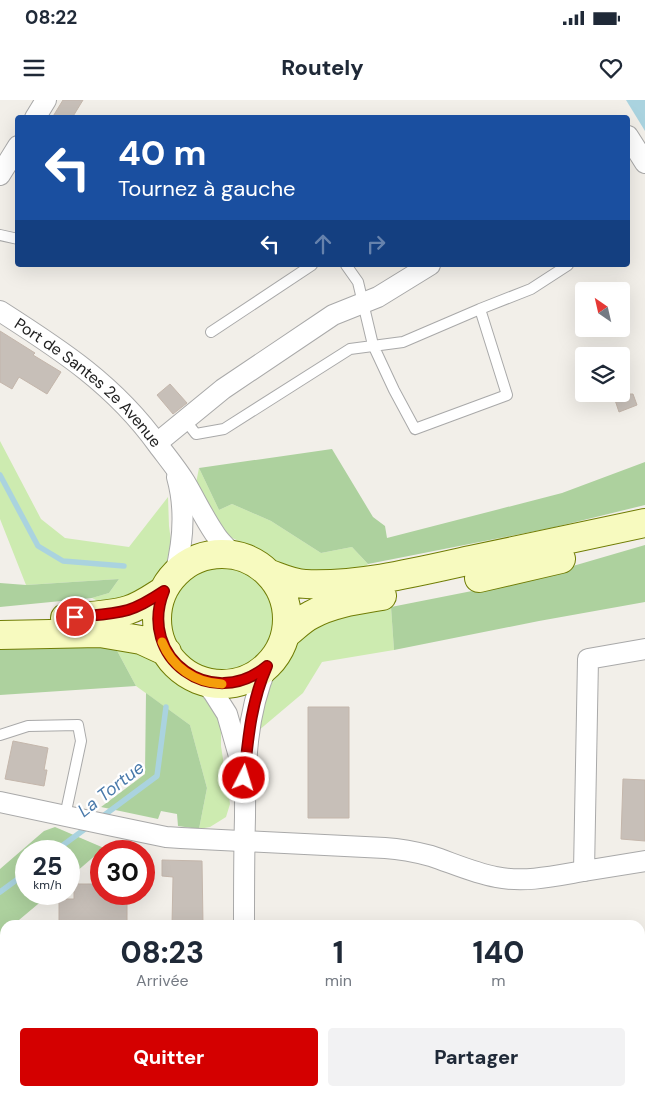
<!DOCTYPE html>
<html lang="fr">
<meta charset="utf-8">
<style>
:root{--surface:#fff;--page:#f2f2f3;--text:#1f2937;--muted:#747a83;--accent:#d40000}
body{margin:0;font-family:"DM Sans",sans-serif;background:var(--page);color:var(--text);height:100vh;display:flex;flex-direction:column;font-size:19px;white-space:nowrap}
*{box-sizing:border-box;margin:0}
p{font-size:16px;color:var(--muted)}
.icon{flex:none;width:28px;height:28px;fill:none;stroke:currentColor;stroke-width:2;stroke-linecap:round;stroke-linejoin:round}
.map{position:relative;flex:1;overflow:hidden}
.side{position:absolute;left:0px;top:820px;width:645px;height:176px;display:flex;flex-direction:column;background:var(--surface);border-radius:15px 15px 0 0;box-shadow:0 5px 20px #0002}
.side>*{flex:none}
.top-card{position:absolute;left:15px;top:15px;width:615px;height:152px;border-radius:5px;box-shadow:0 5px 20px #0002;background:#1a4fa0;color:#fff;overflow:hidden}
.needle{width:32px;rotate:326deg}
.controls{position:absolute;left:575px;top:182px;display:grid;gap:10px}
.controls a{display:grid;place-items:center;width:55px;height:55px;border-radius:5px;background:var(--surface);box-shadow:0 5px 20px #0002;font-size:25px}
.speed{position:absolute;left:15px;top:740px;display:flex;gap:10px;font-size:25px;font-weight:700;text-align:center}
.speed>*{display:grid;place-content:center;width:65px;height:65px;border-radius:50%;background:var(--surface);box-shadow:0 5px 20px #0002;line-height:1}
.speed small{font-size:12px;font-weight:400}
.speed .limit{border:8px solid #d22;background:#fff;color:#111}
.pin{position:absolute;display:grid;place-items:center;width:42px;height:42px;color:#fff;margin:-21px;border:2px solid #fff;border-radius:50%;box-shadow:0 1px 5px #0007}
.me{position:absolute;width:55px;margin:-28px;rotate:5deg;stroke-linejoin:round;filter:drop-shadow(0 0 4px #0008)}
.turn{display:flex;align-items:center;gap:18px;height:105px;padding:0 20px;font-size:22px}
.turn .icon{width:65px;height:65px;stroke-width:2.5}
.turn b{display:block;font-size:35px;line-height:42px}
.lanes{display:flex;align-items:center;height:48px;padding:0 20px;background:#0003;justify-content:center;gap:25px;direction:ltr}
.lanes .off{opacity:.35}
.eta{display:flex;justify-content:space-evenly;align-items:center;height:85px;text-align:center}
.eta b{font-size:30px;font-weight:800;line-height:35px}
.primary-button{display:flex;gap:10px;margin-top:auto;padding:10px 20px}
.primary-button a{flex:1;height:58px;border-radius:5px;background:var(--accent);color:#fff;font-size:20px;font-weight:800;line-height:58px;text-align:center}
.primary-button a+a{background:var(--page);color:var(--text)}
.status{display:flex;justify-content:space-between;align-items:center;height:35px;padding:0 25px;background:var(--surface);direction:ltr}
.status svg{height:14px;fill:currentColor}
header{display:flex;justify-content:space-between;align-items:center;height:65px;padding:0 20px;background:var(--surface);font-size:22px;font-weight:800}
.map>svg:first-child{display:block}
</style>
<div class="status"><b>08:22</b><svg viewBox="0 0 49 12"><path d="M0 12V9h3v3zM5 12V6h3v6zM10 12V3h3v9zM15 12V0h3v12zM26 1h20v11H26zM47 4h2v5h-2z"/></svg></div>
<header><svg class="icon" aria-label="menu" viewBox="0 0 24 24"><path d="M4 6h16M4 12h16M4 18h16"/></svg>Routely<svg class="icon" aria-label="heart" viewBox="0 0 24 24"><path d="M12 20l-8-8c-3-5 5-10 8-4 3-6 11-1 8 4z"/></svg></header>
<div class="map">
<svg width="645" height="996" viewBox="0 0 645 996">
<rect width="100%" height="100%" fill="#f2efe9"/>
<!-- grass -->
<path fill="#cdebb0" d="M0 341 41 419 65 438 129 447 168 397 169 426 172 449 163 474 146 489 106 505 92 498 109 493 119 479 26 485 0 419Z
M199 368 219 410 232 404 271 421 321 453 352 447 368 464 362 470 335 475 277 467 255 449 224 434 196 383Z
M170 519a53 53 0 1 1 106 0a53 53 0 1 1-106 0Z
M391 507 394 550 322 562 303 593 258 631 267 581 308 526 335 516Z
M114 545 142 549 161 563 180 581 200 593 214 607 221 625V646L230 704 226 717 210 727 199 729 207 688 190 625 136 586Z"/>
<!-- forest -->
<path fill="#add19e" d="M332 349 373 417 385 426 387 438 562 393 645 362V405L551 428 368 464 352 447 321 453 271 421 232 404 219 410 199 368Z
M645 445V502L539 521 394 550 391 507 518 482Z
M119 479 109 493 92 498 0 507V483L26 485Z
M114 545 136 586 0 595V547Z
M146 593 190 625 207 688 199 729 178 726 177 714 161 711 158 719 101 707 145 674Z
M55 727 104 748 69 778V751H26V794H50L13 825H5V832L0 836V769L44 731Z"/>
<!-- water -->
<path fill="#aad3df" d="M626 0H645V31Z"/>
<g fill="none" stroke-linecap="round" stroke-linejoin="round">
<!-- stream -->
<path stroke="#aad3df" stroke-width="5.5" d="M0 375 38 446 63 461 124 466
M99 719 157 676 166 607
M55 751 89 726
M0 792 26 773"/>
</g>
<!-- building -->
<path fill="#c7bfb8" stroke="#c4b6ab" d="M63 0H83L72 18H52Z
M0 231 35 253 33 255 61 272 47 294 19 277 12 289 0 282Z
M170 284 187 303 173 314 157 295Z
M613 294H633L637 305 619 312Z
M308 607H349V718H308Z
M13 641 48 648 44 670H47L44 686 5 679Z
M623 679 645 680V741L621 739Z
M162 760 202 761 203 825H172L173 777 162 776Z
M74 784H101V794H127V825H59V799H74Z"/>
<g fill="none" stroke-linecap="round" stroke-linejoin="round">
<!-- lane casing -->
<g stroke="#a9a9a9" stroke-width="12">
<path id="lane" d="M0 135 18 139
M480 209 531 189 568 165
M211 232 312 165
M185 320 196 334 224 329 350 249 403 242 480 209 507 295 415 329 394 290 373 245 358 182 346 165
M0 635 28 626 78 625 81 641 65 716
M645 847V851
M468 991V996"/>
</g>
<!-- street casing -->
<g stroke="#a9a9a9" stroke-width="22">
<g id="street">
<path d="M35 18 46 0"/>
<path d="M628 36 645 63"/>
<path d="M0 75 18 46"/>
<path id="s1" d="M0 211C61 250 115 285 158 345 167 357 177 369 185 382 195 399 204 418 215 434 220 442 227 448 233 454"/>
<path d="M157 343 223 289 333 215 378 197 430 165"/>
<path d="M175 474C183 443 186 409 177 377"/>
<path d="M645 549 588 559 584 771 645 761"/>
<path d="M202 580 213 592 227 614 241 663"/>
<path d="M0 702 113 726 166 737 181 738 385 748C401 749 416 752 431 756 452 763 474 773 496 777 525 783 555 776 584 771"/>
<path d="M244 825C244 789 244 753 245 717 245 665 246 614 267 566"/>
<path d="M244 996V991"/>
</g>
</g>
<!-- secondary casing -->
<g stroke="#707d05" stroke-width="30">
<path id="secondary" d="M157 519a65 65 0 1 1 130 0a65 65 0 1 1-130 0Z
M270 474C281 478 294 484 306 484 361 486 417 472 471 460 529 448 587 435 645 423
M479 478 561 459
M65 518C86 516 108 516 128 510 141 506 152 498 163 491
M286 534C294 528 301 520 311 515 333 503 358 500 382 496
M0 535 100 533 141 540 167 552"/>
</g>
<!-- lane -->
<use href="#lane" stroke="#fff" stroke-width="10"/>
<!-- street -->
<use href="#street" stroke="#fff" stroke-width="20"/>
<!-- secondary -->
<use href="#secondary" stroke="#f7fabf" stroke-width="28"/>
</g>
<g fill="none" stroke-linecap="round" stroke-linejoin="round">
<!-- route casing -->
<g stroke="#8a0000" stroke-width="12">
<path id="route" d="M75 517C93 515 111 515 128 510 141 506 152 499 164 491 137 558 212 612 267 566 251 602 248 639 244 678"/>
</g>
<!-- route -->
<use href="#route" stroke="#d40000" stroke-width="9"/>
<!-- slow -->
<path stroke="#f59e0b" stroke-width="9" d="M162 542C172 567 195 583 222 584"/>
</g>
<g text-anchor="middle" stroke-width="4.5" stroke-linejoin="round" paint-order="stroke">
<!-- street labels -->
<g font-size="16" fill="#222" stroke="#fff">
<text dy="6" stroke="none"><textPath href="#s1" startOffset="114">Port de Santes 2e Avenue</textPath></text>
</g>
<!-- water labels -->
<g font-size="18" font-style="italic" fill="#4a7aab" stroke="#fff">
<text transform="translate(111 689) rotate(-38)" y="6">La Tortue</text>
</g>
</g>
</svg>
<div class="controls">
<a><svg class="needle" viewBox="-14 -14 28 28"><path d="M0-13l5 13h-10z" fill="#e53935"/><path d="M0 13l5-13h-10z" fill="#747a83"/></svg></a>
<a><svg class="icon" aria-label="layers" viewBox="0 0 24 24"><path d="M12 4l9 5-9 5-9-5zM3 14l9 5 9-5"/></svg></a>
</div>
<div class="speed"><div>25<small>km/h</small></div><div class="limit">30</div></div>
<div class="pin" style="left:75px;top:517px;background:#d93025"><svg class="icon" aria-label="arrive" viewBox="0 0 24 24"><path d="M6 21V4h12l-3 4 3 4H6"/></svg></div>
<svg class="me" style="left:244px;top:678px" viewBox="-20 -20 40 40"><circle r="17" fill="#d40000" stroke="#fff" stroke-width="3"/><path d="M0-11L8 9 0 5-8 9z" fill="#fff"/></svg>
<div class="top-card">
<div class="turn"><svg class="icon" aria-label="left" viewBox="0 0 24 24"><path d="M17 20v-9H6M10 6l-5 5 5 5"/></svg><div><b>40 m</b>Tournez à gauche</div></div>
<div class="lanes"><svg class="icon" aria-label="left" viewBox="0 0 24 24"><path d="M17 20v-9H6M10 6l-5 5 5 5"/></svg><svg class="icon off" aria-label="ahead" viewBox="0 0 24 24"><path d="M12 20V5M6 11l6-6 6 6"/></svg><svg class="icon off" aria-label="right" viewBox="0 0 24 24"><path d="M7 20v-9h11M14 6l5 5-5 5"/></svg></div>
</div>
<section class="side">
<div class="eta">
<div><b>08:23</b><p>Arrivée</p></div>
<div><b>1</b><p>min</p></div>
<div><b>140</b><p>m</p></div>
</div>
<div class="primary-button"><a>Quitter</a><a>Partager</a></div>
</section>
</div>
